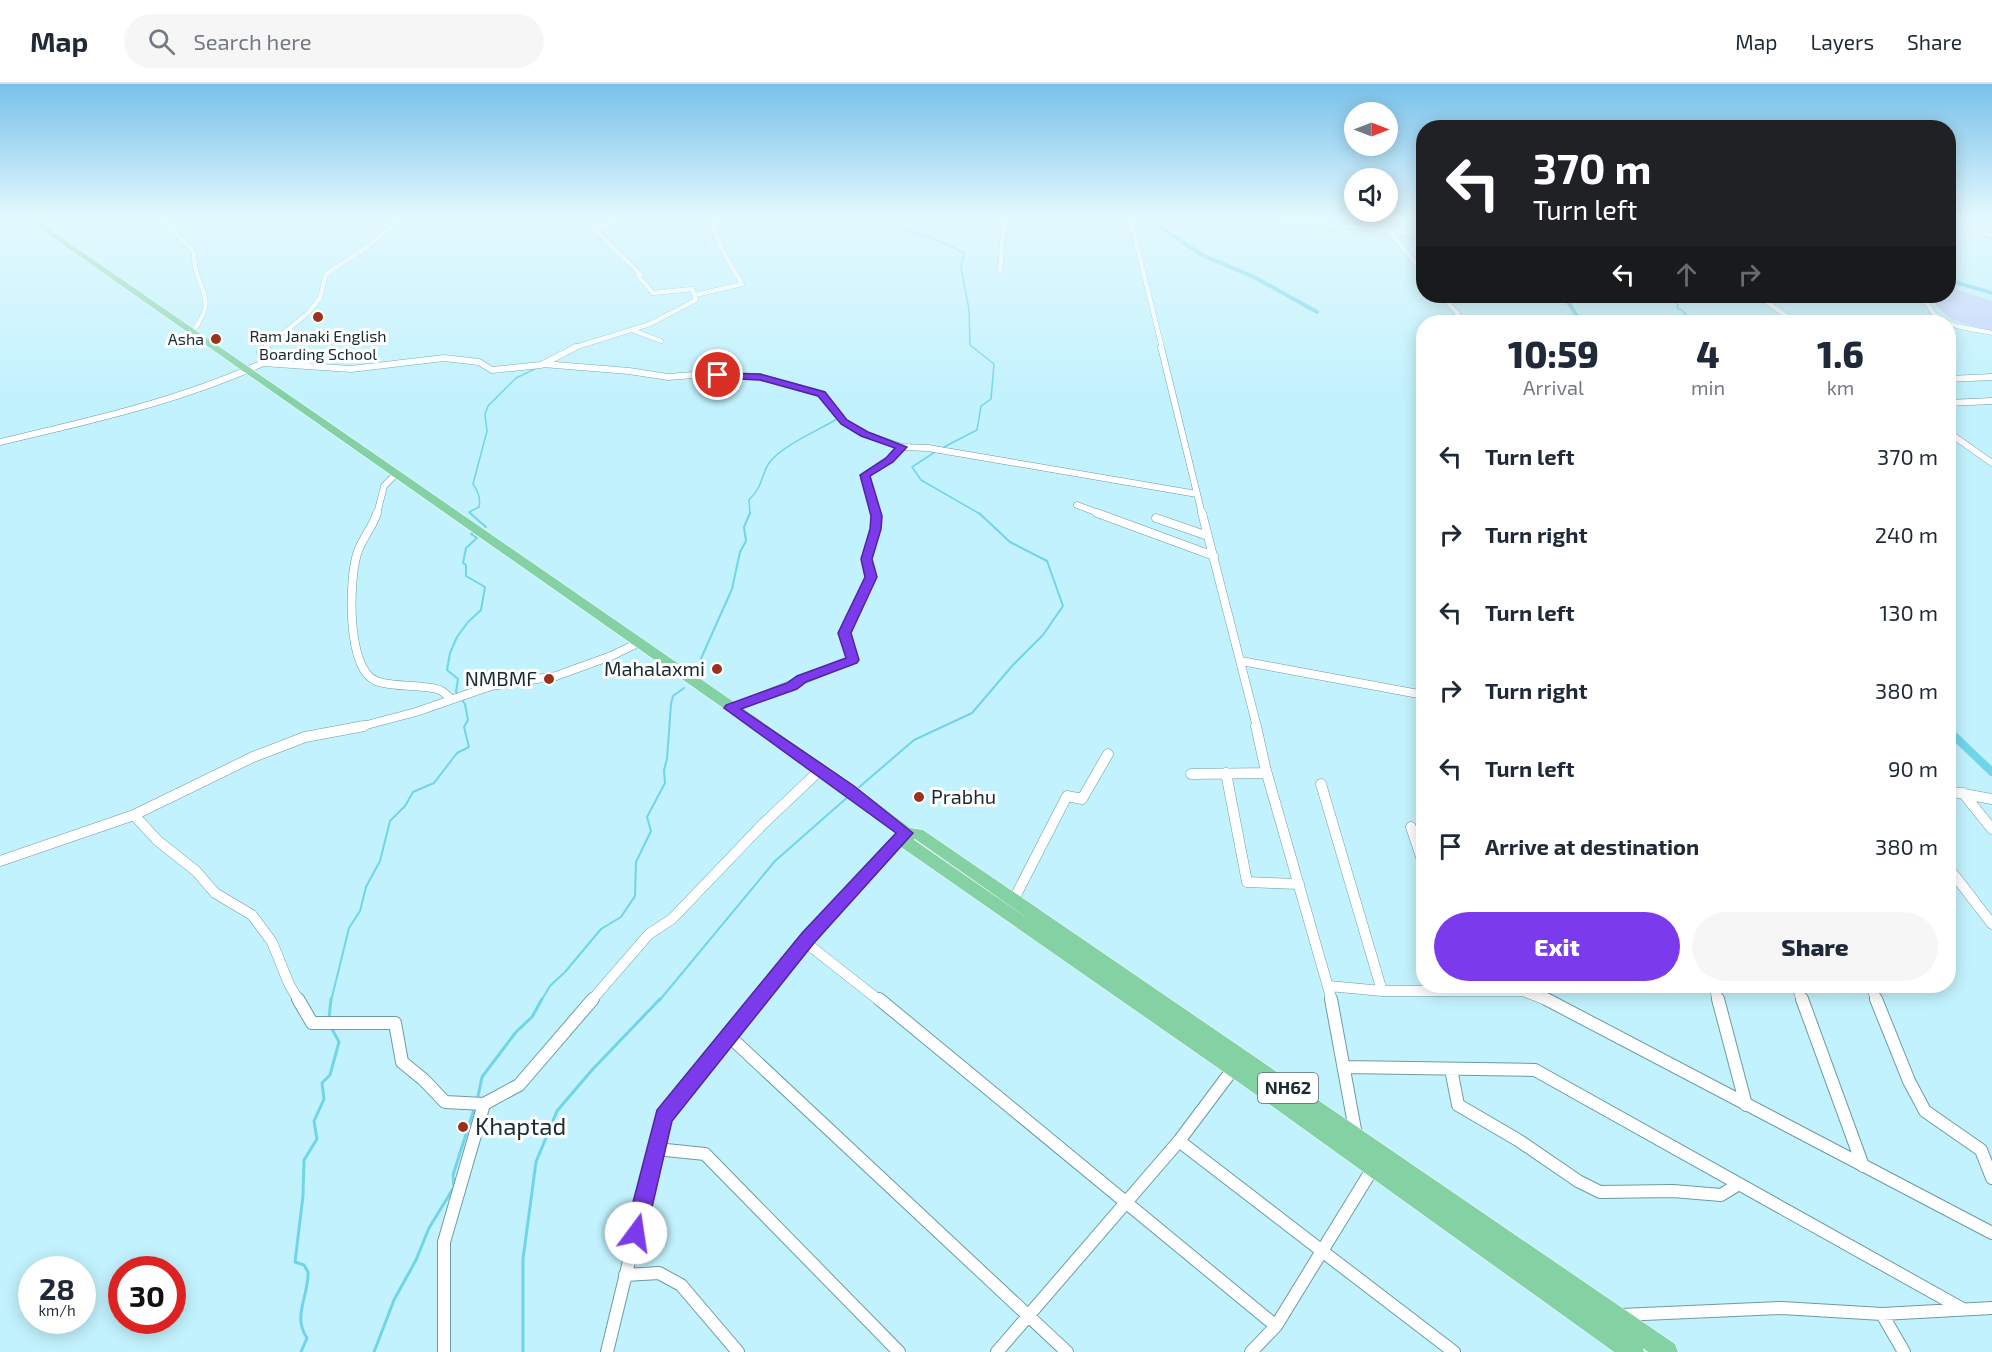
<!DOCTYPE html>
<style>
:root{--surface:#fff;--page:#f6f6f7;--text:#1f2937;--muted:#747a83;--line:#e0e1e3;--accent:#7c3aed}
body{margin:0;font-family:"Exo 2",sans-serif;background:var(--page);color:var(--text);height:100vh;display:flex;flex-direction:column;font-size:22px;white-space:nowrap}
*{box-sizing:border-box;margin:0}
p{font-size:20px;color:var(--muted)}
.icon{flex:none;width:33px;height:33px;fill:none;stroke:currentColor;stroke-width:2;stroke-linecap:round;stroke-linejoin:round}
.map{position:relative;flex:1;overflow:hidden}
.sheet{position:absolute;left:1416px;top:231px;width:540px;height:678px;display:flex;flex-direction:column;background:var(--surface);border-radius:24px;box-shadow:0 3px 15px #0003}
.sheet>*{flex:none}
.guide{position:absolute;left:1416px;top:36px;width:540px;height:183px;border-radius:24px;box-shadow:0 3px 15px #0003;background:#202124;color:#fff;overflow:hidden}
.needle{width:39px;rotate:90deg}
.controls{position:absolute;left:1344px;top:18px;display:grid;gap:12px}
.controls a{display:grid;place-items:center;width:54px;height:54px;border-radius:50%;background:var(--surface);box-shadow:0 3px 15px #0003;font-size:30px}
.speed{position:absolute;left:18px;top:1172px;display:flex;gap:12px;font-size:30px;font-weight:700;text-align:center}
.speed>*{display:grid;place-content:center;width:78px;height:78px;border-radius:50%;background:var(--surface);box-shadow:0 3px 15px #0003;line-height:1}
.speed small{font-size:15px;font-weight:400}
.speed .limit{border:9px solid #d22;background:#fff;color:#111}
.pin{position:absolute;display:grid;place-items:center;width:51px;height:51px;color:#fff;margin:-26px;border:3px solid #fff;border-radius:50%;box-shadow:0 2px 6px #0007}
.me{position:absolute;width:66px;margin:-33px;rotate:14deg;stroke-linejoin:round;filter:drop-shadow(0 0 4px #0008)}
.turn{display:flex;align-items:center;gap:21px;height:126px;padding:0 18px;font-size:27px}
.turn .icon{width:78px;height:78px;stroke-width:2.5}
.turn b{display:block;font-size:42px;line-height:51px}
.lanes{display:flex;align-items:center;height:57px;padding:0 18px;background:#0003;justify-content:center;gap:30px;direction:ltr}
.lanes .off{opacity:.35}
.eta{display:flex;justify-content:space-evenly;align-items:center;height:102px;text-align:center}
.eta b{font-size:36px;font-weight:800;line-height:42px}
.primary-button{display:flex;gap:12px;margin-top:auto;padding:12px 18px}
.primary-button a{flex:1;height:69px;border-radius:36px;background:var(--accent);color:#fff;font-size:24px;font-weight:800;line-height:69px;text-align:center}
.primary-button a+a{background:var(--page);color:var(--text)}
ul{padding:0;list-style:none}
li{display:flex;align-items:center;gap:18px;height:78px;padding:0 18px}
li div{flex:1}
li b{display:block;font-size:22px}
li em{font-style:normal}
header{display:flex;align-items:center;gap:36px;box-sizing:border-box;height:84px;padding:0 30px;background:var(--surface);border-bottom:2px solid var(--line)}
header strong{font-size:28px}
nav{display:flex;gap:33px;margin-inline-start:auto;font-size:21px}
.search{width:420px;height:54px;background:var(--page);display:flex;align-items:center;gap:15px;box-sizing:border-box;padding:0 21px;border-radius:33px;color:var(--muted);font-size:22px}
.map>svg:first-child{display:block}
</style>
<header>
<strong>Map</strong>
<div class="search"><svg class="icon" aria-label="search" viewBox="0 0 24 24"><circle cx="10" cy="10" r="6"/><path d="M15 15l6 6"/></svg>Search here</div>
<nav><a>Map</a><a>Layers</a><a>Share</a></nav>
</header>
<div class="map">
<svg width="1992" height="1268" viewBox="0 0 1992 1268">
<rect width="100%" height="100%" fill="#c2f2fd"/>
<!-- green -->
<path fill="#c4d0f9" d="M1949 203 1992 217V247C1969 241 1941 237 1932 213L1928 212H1948Z"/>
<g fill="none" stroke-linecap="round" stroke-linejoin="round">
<!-- stream-far2 -->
<path stroke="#71d5ea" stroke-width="1.5" d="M820 134C844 142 869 141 894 144 918 148 943 157 964 169L961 184 969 225 970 261 994 280 991 315 981 322 977 346 940 365
M1667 212 1678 221 1677 224 1683 227 1691 238
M935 368 912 383 921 396 980 430
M471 430 469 428 479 423C481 414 478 408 473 400L487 347 485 330 488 322 516 294 539 283
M750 430 749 416C764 401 760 393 769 379 781 362 819 346 837 335L827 321"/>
<!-- stream-far1 -->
<path stroke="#71d5ea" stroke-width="2" d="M470 429 486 443
M695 588 732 505 740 468 746 457 744 443 750 429
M857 705 914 656 972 629 1012 582 1043 551 1063 522 1047 477 1010 458 979 429
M331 917 349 844 360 827 366 803 380 777 390 737 405 722 413 708 434 699 457 669 469 663 464 643 468 636 465 620 456 608 458 595 447 586 450 569 457 553 468 538 481 526 485 503 466 492V481L463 479 466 464 477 454 471 450 474 448
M541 917 550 902 565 888 601 845 621 833 635 812 636 778 651 747 647 733 665 699 664 686 667 675 671 620 673 612 684 604
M659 917 775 777 850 711"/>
<!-- stream -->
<path stroke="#71d5ea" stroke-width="3" d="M329 934 331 915
M477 1017 482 993 516 948 532 933 542 915
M301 1268 307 1254C292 1232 309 1212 308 1188L304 1181 295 1178 303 1112 304 1076 317 1055 314 1037 324 1015 322 999 330 991 339 958 332 945
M374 1268 394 1216 416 1176 429 1144 454 1103 453 1091 474 1025
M523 1268V1175L536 1078 557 1027 592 986 660 915"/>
<!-- canal-far1 -->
<path stroke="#71d5ea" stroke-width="4" d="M1152 134 1151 137 1202 171 1256 194 1317 228
M1564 212 1581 238"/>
<!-- canal -->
<path stroke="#71d5ea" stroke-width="8" d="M1948 646 1992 688"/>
<!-- river -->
<path fill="#71d5ea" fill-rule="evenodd" d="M1948 194 1992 207V211L1948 198Z"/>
<!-- street-far4 casing -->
<g stroke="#6d9ba5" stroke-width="5">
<path id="street-far4" d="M156 134 166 140 194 168C193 206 222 212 192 248
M1130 134 1162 264
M1262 134 1424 150
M1378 134 1424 189
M1948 139 1992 151
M1000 188 1004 134
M695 211 742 200 720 162 711 134
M1442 212 1465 238
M1758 212 1795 238
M1920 212C1928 217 1929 225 1935 231 1949 244 1975 245 1992 249
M632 246 661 257
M265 264 308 229 320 214 326 190 367 163 402 134
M573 264 650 240 696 216 692 205 653 209 638 192 641 191 595 146 617 134"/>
</g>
<!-- street-far3 casing -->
<g stroke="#6d9ba5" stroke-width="7">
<path id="street-far3" d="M1161 263 1202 430
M263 279 351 285 444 274 479 278 492 286 541 281 576 263
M543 280 629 287 668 293 706 290 760 293 822 310 844 338 864 350 902 363 928 364 1197 410
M1948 295 1992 293
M1948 319 1992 317
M1948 348 1992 379
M0 358C90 337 179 317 263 279L260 268 267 263
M1077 421 1101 430
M377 430 384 402 396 390
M876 430 865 391 890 376 902 363"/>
</g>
<!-- street-far2 casing -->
<g stroke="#6d9ba5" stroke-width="9">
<path id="street-far2" d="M377 429C373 443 361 456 357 470 349 496 346 584 376 597 394 604 426 600 440 606 444 608 448 612 451 615
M1097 429 1214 472
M1202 429 1257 643
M1156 434 1208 452
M1241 577 1424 611
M731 624C773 609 812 591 853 576L844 549 871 493 867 475 876 445V429
M359 643 416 628 491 602 556 592 611 572 638 559"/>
</g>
<!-- street-far1 casing -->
<g stroke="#6d9ba5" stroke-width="11">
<path id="street-far1" d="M1256 642 1265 683 1332 917
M1226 689 1247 798 1299 800
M1191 690 1266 689
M1321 700 1382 907
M1948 707 1992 715
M1963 709 1992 745
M134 731 158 757 196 787 215 809 252 831 272 858 289 900 299 917
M1411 743 1424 782
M0 777 134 731 253 673 305 653 364 642
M1948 783 1992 840
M1014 815 1067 712 1082 715 1108 670
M805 858 880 917
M1329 902 1382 907H1523L1549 917
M1714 902 1718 917
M1797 902 1802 917
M1871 902 1877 917
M591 917 649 850 672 835 762 741 820 686
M758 917 805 858 906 749"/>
</g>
<!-- street casing -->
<g stroke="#6d9ba5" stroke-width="14">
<path id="street" d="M298 915 312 939H395L402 978 424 996 445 1018 484 1020 444 1158V1268
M879 915 1276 1242
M1331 915 1356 1051
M1546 915 1992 1149
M1718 915 1746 1021
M1802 915 1863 1082
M1876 915 1909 997 1925 1027 1981 1066 1992 1094
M729 952 1067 1268
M1345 983 1535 986 1961 1224
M1451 985 1458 1021 1518 1056 1578 1097 1600 1108 1673 1107 1721 1111 1739 1100
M484 1020 519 1001 593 915
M1179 1057 1322 1167 1276 1242 1251 1268
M656 1065 705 1070 899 1268
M1373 1084 1322 1167 1454 1268
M625 1191 659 1189 681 1201 738 1268
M1882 1230 1904 1268
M1621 1231 1782 1224 1882 1230 1992 1224
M607 1268 664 1033 759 915
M997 1268 1179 1057 1233 985"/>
</g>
<!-- primary casing -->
<g stroke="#fff" stroke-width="1">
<path id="primary" d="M25 134H33L854 701 910 744 923 746 1675 1260 1678 1268H1648L1643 1264 1644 1268H1614L1241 1000 901 763 898 751 844 709ZM914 755H915L1033 838 914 756Z"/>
</g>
<!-- street-far4 -->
<use href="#street-far4" stroke="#fff" stroke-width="4.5"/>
<!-- street-far3 -->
<use href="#street-far3" stroke="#fff" stroke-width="6"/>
<!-- street-far2 -->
<use href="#street-far2" stroke="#fff" stroke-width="8"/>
<!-- street-far1 -->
<use href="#street-far1" stroke="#fff" stroke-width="10"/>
<!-- street -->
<use href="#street" stroke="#fff" stroke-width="12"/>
<!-- primary -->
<use href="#primary" fill="#84d2a4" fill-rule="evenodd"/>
</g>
<!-- sky -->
<linearGradient id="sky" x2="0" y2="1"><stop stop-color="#78c1e9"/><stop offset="0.43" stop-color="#e4f9fe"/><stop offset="1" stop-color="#e4f9fe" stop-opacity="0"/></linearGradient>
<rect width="1992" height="312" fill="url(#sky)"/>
<!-- route -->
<path fill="#7c3aed" stroke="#51269a" stroke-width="1.5" d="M715 289 760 290 825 308 847 336 868 348 907 363 893 378 870 392 882 432 881 445 872 475 877 493 851 549 859 576 857 579 806 598 797 605 741 625 854 702 913 749 814 859 672 1037 646 1149 643 1156 636 1160 628 1156 625 1149 657 1026 802 849 896 749 724 624 726 621 787 599 797 592 846 574 838 549 865 493 861 475 870 445 871 432 860 391 886 374 895 364 861 352 841 340 818 312 760 296 718 294 715 293Z"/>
<!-- markers -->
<g fill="#9c321e" stroke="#fff" stroke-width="2">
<circle cx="318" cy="233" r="6"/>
<circle cx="216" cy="255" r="6"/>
<circle cx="717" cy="585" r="6"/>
<circle cx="549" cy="595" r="6"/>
<circle cx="919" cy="713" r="6"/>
<circle cx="463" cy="1043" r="6"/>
</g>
<g text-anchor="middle" stroke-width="6" stroke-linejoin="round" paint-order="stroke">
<!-- far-poi labels -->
<g font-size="16" fill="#192c30" stroke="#fff">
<text x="318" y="258">Ram Janaki English<tspan x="318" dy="18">Boarding School</tspan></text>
<text x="204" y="261" text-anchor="end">Asha</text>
</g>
<!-- shield labels -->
<rect fill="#fff" stroke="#5e6b6e" stroke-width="1.5" x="1258" y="989" width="60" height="30" rx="4.5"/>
<g font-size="18" font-weight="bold" fill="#192c30">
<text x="1288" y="1010">NH62</text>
</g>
<!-- poi labels -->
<g font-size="20" fill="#192c30" stroke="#fff" text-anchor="end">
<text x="705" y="592">Mahalaxmi</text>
<text x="537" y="602">NMBMF</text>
<text x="931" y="720" text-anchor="start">Prabhu</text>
</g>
<!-- near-poi labels -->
<g font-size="24" fill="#192c30" stroke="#fff" text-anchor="start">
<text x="475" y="1051">Khaptad</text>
</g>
</g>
</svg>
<div class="controls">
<a><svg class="needle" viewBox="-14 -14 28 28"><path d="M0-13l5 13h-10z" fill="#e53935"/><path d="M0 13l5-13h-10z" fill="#747a83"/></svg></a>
<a><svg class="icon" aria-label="sound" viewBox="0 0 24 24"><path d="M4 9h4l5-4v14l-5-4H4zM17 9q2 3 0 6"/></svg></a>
</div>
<div class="speed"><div>28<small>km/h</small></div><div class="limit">30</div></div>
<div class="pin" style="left:718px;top:291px;background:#d93025"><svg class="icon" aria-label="arrive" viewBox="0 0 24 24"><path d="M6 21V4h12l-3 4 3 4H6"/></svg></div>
<svg class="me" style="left:636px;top:1149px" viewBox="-20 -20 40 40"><circle r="19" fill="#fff"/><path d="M0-13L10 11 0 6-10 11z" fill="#7c3aed"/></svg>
<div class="guide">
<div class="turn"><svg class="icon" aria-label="left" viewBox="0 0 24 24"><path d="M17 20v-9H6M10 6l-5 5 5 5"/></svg><div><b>370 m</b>Turn left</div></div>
<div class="lanes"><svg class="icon" aria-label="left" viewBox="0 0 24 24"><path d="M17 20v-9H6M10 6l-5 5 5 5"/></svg><svg class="icon off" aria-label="ahead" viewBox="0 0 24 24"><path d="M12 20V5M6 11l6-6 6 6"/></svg><svg class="icon off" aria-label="right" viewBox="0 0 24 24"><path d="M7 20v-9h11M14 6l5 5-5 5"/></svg></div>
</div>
<section class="sheet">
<div class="eta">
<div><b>10:59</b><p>Arrival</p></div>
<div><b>4</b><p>min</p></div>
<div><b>1.6</b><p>km</p></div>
</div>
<ul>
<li><svg class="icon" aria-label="left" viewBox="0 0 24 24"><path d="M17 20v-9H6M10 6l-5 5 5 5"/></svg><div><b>Turn left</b></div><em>370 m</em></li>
<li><svg class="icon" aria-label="right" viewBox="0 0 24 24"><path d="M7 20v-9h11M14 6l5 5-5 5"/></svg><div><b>Turn right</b></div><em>240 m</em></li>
<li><svg class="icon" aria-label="left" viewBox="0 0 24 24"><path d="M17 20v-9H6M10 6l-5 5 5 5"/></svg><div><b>Turn left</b></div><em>130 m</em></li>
<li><svg class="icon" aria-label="right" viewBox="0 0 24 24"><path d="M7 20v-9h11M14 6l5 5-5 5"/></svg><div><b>Turn right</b></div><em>380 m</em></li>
<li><svg class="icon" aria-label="left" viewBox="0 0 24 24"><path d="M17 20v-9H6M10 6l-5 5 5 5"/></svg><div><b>Turn left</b></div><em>90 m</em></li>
<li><svg class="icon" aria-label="arrive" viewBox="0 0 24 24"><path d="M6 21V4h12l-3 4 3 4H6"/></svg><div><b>Arrive at destination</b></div><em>380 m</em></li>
</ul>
<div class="primary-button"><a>Exit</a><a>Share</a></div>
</section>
</div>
